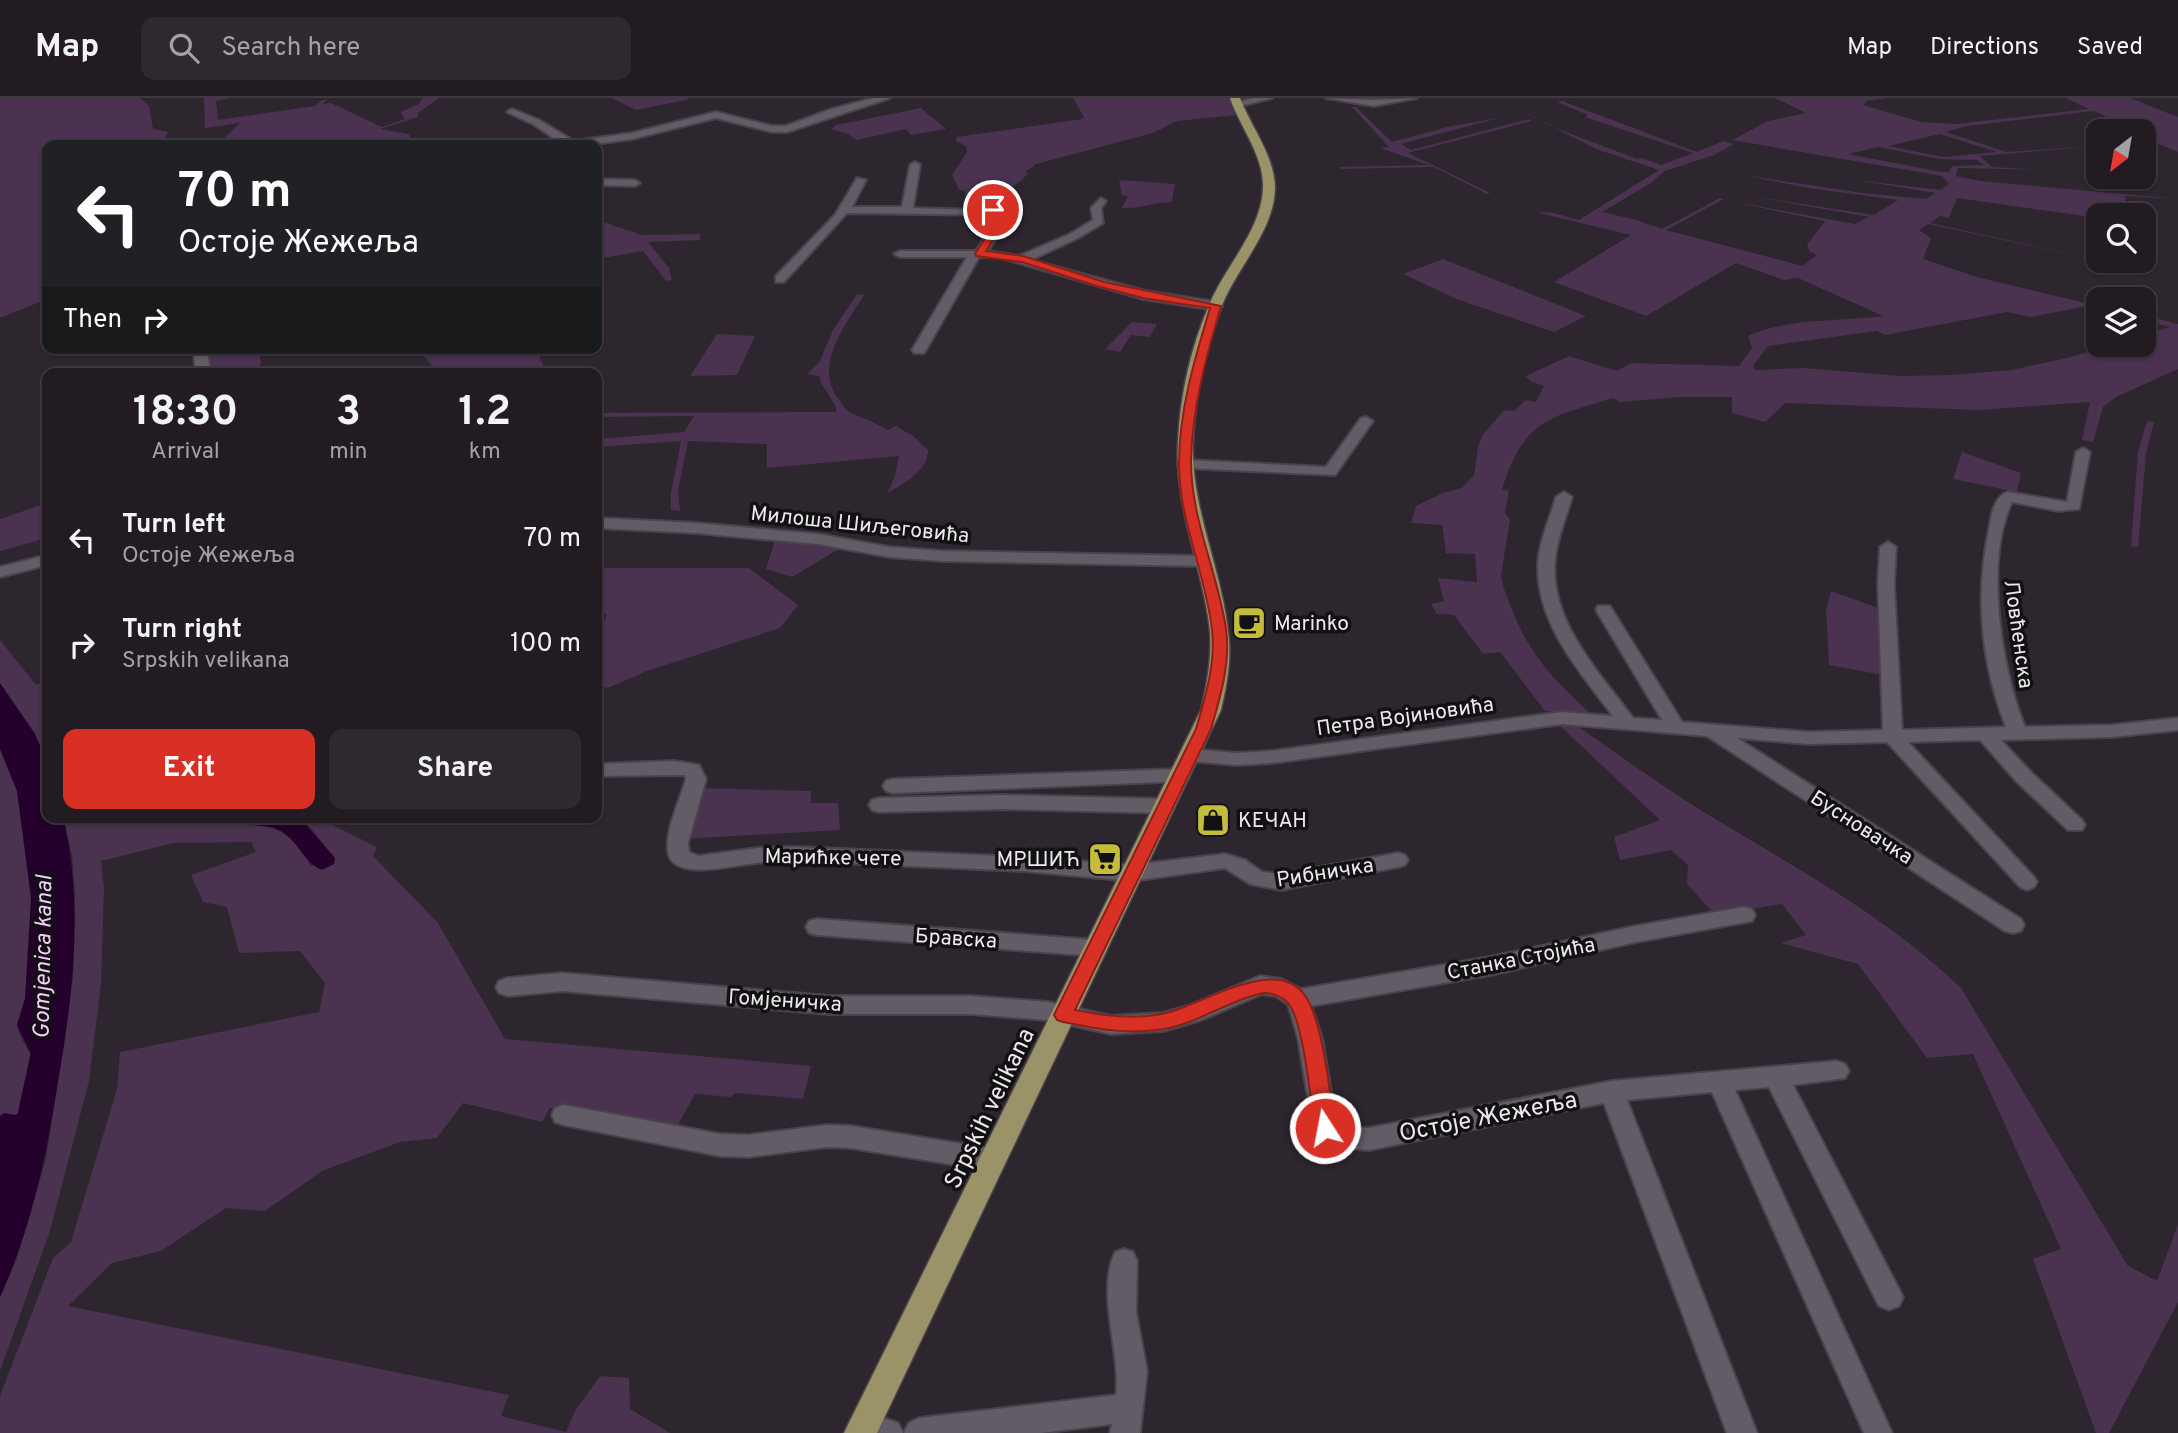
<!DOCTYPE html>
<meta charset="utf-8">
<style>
:root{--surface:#221c22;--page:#2e292f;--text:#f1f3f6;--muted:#a2a1a5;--line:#3f3a40;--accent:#d93025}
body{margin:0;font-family:Overpass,sans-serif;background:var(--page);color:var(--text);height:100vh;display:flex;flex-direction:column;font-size:26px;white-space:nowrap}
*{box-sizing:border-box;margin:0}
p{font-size:23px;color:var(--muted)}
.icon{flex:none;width:38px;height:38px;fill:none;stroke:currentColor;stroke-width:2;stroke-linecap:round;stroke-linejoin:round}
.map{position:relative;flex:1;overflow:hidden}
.drawer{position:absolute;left:42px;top:270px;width:560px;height:455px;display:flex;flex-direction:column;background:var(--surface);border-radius:14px;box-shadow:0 2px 5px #0004,0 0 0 2px var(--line)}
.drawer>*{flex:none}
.banner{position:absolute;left:42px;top:42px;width:560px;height:214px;border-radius:14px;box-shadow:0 2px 5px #0004,0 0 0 2px var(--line);background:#202124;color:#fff;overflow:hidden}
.needle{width:46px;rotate:211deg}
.fabs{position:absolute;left:2086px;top:21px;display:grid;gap:14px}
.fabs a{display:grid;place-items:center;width:70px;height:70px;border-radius:14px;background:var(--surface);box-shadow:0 2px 5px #0004,0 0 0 2px var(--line);font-size:35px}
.pin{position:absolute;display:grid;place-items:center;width:60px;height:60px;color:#fff;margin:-30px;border:4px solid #fff;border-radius:50%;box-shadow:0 2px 7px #0007}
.me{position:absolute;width:77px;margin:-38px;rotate:349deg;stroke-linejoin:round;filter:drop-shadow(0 0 5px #0008)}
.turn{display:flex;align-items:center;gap:24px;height:147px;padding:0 21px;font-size:32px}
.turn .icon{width:91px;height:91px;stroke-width:2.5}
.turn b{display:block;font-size:49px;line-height:60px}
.then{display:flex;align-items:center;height:66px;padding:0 21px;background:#0003;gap:14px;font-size:26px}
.eta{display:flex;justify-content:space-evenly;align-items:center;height:119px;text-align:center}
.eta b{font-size:42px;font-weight:700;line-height:49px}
.cta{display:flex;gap:14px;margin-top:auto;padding:14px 21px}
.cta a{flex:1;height:80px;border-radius:14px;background:var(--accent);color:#fff;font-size:28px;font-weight:700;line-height:80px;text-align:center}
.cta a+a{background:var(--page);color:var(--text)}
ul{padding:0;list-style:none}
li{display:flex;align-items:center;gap:21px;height:105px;padding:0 21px}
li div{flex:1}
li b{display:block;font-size:26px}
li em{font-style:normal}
header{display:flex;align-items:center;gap:42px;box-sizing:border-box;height:98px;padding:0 35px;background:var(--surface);border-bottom:2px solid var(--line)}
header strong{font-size:33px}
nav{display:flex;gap:38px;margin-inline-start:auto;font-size:24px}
.search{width:490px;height:63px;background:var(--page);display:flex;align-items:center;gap:18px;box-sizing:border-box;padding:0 24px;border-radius:14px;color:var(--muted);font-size:26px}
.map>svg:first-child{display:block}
</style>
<header>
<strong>Map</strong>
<div class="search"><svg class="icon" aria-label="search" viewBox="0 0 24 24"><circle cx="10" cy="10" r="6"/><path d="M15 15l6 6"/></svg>Search here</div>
<nav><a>Map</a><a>Directions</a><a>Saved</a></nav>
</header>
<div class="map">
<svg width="2178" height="1335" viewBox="0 0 2178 1335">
<rect width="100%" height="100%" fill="#2d262e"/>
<!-- green -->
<path fill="#4a3250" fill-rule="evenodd" d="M0 0H140L149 8 153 31 168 34 161 47H47V201L0 220Z
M204 0H230L216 3 218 22 315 8 322 2 327 1 323 6 331 5 382 29 405 21 400 14 419 6 423 0H439L418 15V19L380 31 409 36 412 47H218L240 25 205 30Z
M612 0H688L690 1 636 12Z
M1073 0H1230L1237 17 1177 23 1153 35 1036 66 1025 74 1029 75C1007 96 996 99 965 97V93L959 92 952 77 967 54 966 48 956 43V39L1082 21 1084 19Z
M1775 0H1887L1867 3 1863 7 1921 24 1956 26 2089 11 2066 0H2130L2178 19V54L2144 40V33H2136L2094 13 1967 28 1946 34 2006 54 2098 48 1980 58 1992 69 2041 72 1958 70 1956 78 1980 83 2178 101 2124 98 2132 117H2098V120L1957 100 1949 120 1940 118 1930 125 2098 162 1928 126 1919 132 1931 140 1923 161 1977 179 2098 208V212L2082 209 2031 219 2007 214 1885 237 1877 233 1768 248 1753 268 1756 272 1803 270 1899 278 1951 277 2011 272 2067 260 2111 247H2144V237L2170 229 2144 222V217L2178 226V271L2116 299 2103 309 2093 344 2082 342 2090 304 1980 312 1785 305 1765 324 1732 315V299H1680L1620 304 1613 300C1549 320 1525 320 1502 391L1509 393 1505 415 1510 422 1501 477C1502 488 1507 498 1511 509 1528 554 1553 582 1589 614L1545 613 1500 554 1483 556 1454 517 1437 516 1431 506 1444 503 1438 480 1477 484 1475 456 1446 455 1442 427 1411 425 1416 408 1443 395 1462 390 1474 377 1478 349 1482 338 1504 312 1514 313 1526 302 1536 304 1544 288 1530 283 1526 278 1569 258 1617 273 1631 265 1739 268 1752 250 1748 238C1788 219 1841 224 1883 218L1798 180 1784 182 1736 165 1646 218 1554 184 1631 137 1539 115 1550 114 1579 122 1659 72 1596 51 1506 5 1558 31 1637 61 1642 60 1661 67 1693 55 1585 19 1588 17 1557 4 1562 3 1697 54 1723 43 1734 46 1714 57 1665 73 1651 85 1602 114 1633 121 1662 131 1720 100 1724 101 1666 132 1803 168 1817 157 1810 154 1807 147 1825 123 1729 103 1855 126 1869 119 1743 97 1874 117 1898 102 1808 90 1743 77 1862 95 1926 101 1935 95 1856 82 1941 92 1949 86 1942 78 1732 42 1768 23 1806 15ZM1940 36 1997 54 1943 59 1888 48ZM1879 49 1939 61 1977 62 1984 67 1952 68 1949 74H1942L1848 56Z
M1352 9H1356L1392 44 1451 28 1499 20 1401 46 1411 52 1529 21 1532 23 1408 55 1490 95 1487 96 1434 69 1341 71 1339 69 1429 67 1380 50 1389 49Z
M921 10 946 31 911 37 906 31 856 42 848 36 831 31 836 27Z
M1119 82 1175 86 1172 104C1154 104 1140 111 1122 110L1128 98 1122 97Z
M597 122 642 137 700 136V142L648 144 669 170 672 182 666 183 643 153 597 161V144L606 142 597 136Z
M1443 161 1586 218 1554 234 1459 202 1403 176Z
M857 196 864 197C846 226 813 268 838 300 841 304 844 310 848 313 860 320 874 323 887 332L896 328 913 338 928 352C928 374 903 385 887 396L895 378 899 358 767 370V346L688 343 678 393 680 413 671 412V395L681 343 597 349V341L684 334 694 318 597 319V315L837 314C834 300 822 292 819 278L807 276 820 263 833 232Z
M1132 224 1157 226 1150 239 1131 237 1120 254 1105 251Z
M717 236 755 238 737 277 690 278Z
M203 250H259L261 267 241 275H198L208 268Z
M405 250H536L546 275H437L426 260Z
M2147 323 2154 324 2146 356 2138 449 2131 448 2138 354Z
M1962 354 2021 375 2017 394 1953 381Z
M47 405V440L0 453V421Z
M776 439 844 448 792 479 766 471Z
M597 470H749L798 507 780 530 647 573 608 590 597 587V542L607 516 597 515Z
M1831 493 1881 511 1883 577 1829 567 1826 512Z
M0 542 36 587 47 581V664L35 636 0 585Z
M1570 623C1615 654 1660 687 1707 716 1794 769 1887 818 1961 890L2128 1168 2157 1183 2178 1126V1204L2109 1335H2096L2033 1161 2061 1151 1973 956 1927 960 1858 866 1781 845 1806 837 1782 806 1715 817 1687 786 1688 767 1671 752 1620 762 1614 739 1660 722 1556 624Z
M0 651 17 693 34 797 25 901 17 927C26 963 60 973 24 1014L0 1020Z
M698 690 811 693V705H838L840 732 683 741Z
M63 719H227C236 727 248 725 260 727 285 730 299 747 311 768L335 760 304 722H322L377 749 373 758 438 825 505 941 811 968 803 1001 736 995 730 999 695 996 674 1034 550 1010 542 1024 463 1005 437 1040 400 1044 322 1073 265 1113 226 1110 161 1153 112 1165 68 1208 509 1297 501 1318 566 1334 575 1313 600 1278 629 1280 630 1311 670 1335H0V1298L53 1160 71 1144 117 991 120 954 319 914 325 885 300 853 239 855 227 809 203 804 191 777 256 754 251 744 173 745 101 763 104 791 101 886 89 983 50 1133 0 1273V1199L16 1163 46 1061 73 880 75 798 72 757Z"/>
<!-- water -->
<path fill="#24002c" d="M0 585 35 636 47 664V719H63C84 806 73 897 58 984 46 1060 32 1128 0 1199V1018L4 1015 15 1017 24 1014 39 993 40 985V974L17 927 25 901 31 800 17 693 0 651Z
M227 719H299L335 760 334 766 322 772C304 765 299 744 281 733 265 724 242 731 227 719Z"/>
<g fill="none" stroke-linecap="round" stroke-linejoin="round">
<!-- canal -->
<path fill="#24002c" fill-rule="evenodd" d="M41 942 47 944 50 949 33 1028 30 1033 24 1036 18 1033 15 1028 32 949 35 944Z"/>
<!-- minor casing -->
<g stroke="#49434b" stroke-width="4">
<path id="minor" d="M874 0H890L787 34H772L716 20 632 41 588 47H564L533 26 507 14 512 11 539 22 574 43 632 35 716 14 772 28H786L832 11Z
M1253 0H1272L1237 9 1232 6Z
M1326 0 1374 2 1417 0 1374 8Z
M915 64 920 67 913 110 1010 113 1012 115 988 153 1019 158 1070 136 1093 122 1091 110 1101 100 1106 103 1101 110 1103 125 1078 140 1031 162 1145 193 1216 204 1222 208 1216 212 1144 201 998 159H979L926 252 924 255H914L912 252 967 159H900L894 156 900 153H976L999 117 847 115 784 184H776V178L835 117 857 80 866 82 852 109H902L910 67Z
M597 81 635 82 640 85 635 88 597 87Z
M201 253 208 257 210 275H196L194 257Z
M1366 319 1373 323 1335 377 1185 370 1178 366 1185 362 1326 369 1361 320Z
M2083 350 2090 354 2079 411 2058 413 2012 404C1984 463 2001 570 2025 629L2112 627 2178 620V632L2112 639 2001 642 2030 673 2082 722 2085 727 2082 732H2068L2016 683 1980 642 1908 644 2034 779 2037 784 2034 789 2027 792 2020 789 1887 644 1809 646 1737 640 2021 821 2024 827 2021 833 2013 835 2005 833 1707 638 1562 626 1272 665 1237 667 1190 663 1183 661 1180 657 1183 653 1190 651 1237 655 1272 653 1562 614 1613 618C1580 574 1536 525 1538 466 1539 443 1550 421 1556 399L1564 394 1572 399C1566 420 1557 440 1555 462 1549 523 1600 575 1633 620L1662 622 1596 512 1598 508H1610L1682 624 1809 634 1883 632 1878 486 1880 449 1888 444 1896 449 1894 486 1902 632 2006 629C1981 566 1975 497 1989 431 1991 418 1994 398 2008 394L2067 404 2076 354Z
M597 420 696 425 818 436 889 449 942 453 1203 458 1211 463 1203 468 942 463 889 459 818 446 696 435 597 430Z
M47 457V467L0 479V469Z
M674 663 699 667 706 681 688 745 689 754 698 758 758 750 795 749 1024 759 1132 767 1225 756 1245 762 1262 774 1281 776 1398 755 1405 757 1408 762 1405 767 1398 769 1281 792 1250 786 1225 770 1132 783 1024 773 795 763C782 764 770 763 757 765 737 766 673 785 668 754 665 732 680 702 686 681L685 677 597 678V666Z
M1179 671 1186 673 1189 678 1186 683 893 695 886 693 883 688 886 683 893 681Z
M1002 697 1164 701 1171 703 1174 708 1171 713 1164 715 1002 711 879 714 872 712 869 707 872 702 879 700Z
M1744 809 1752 811 1755 817 1752 823 1636 844 1490 877 1311 908 1322 940 1336 1024 1345 1029 1369 1030 1612 983 1837 963 1845 966 1849 973 1845 980 1793 987 1903 1199 1899 1208 1889 1212 1879 1208 1769 989 1735 992 1892 1335H1864L1712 994 1627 1002 1757 1335H1727L1604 1005 1369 1052C1349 1050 1323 1050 1313 1030L1298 940 1288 906 1276 898 1262 896 1201 922 1163 933 1111 936 1048 922 971 916H829L562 893 507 898 499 895 496 889 499 883 507 880 562 875 829 898H971L1048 904 1111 918 1163 915 1188 908 1260 878 1281 881 1301 891 1490 859 1636 828Z
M817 821 1096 842 1104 844 1107 850 1104 856 1096 858 817 837 809 835 806 829 809 823Z
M564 1007 720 1036 748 1037 827 1027 851 1028 993 1051 1002 1054 1006 1062 1002 1070 993 1073 851 1050 827 1049 748 1059 720 1058 564 1027 555 1024 552 1017 555 1010Z
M1124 1151 1133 1154 1137 1163 1136 1214 1147 1273 1140 1335H1110L1112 1326 1041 1335H904L909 1325 919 1320 1116 1297C1121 1253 1096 1195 1115 1154Z
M863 1313 898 1325 903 1335H851L848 1328 853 1318Z"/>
</g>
<!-- major casing -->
<g stroke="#49434b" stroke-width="3">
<path id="major" d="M1230 0H1240C1251 29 1274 57 1275 89 1275 131 1239 167 1223 205 1206 249 1195 297 1193 345 1191 410 1221 469 1228 533 1232 559 1227 586 1221 612L877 1335H844L1201 612C1207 586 1212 560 1210 533 1203 469 1174 410 1178 344 1180 297 1191 248 1210 205 1226 167 1262 132 1263 89 1264 58 1240 29 1230 0Z"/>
</g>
<!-- minor -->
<use href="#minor" fill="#635b65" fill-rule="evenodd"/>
<!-- major -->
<use href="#major" fill="#9a9367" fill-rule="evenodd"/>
</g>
<!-- route -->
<path fill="#d93025" stroke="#8d1f18" stroke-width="2" d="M990 110 1010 115 986 153 1023 158 1104 184 1221 208C1206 259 1192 310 1191 364 1191 422 1218 475 1226 531 1231 564 1220 600 1211 631L1075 912C1105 918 1136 922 1166 915 1202 907 1278 855 1306 899 1323 925 1330 996 1335 1030L1332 1036 1325 1038 1318 1036 1315 1030C1311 1005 1303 921 1288 905 1282 898 1268 893 1259 896 1226 904 1198 925 1164 931 1129 937 1097 931 1063 924L1057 922 1054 917 1196 631C1205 600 1216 565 1212 532 1206 476 1179 423 1179 366 1179 312 1195 260 1210 210L1143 200 1097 188 1022 164 976 158 975 156 1000 117 990 114Z"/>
<!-- icons -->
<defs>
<g id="cafe-square" transform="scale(1.75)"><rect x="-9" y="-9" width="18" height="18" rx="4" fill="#c6bc3c" stroke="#131014"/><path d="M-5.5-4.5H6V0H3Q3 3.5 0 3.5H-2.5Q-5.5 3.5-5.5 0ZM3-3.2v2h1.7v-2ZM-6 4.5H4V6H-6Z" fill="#111"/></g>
<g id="shop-square" transform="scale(1.75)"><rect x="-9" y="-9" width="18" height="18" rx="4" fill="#c6bc3c" stroke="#131014"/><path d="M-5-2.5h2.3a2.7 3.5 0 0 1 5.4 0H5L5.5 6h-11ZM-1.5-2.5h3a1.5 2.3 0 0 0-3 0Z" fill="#111"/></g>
<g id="supermarket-square" transform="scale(1.75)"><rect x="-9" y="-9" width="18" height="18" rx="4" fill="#c6bc3c" stroke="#131014"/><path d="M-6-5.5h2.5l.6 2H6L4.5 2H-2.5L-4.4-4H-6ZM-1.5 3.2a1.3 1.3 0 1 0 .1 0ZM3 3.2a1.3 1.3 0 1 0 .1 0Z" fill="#111"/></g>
</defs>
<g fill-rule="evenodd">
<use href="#cafe-square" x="1249" y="525"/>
<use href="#shop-square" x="1213" y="722"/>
<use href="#supermarket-square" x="1105" y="761"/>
</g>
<g text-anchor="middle" stroke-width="7" stroke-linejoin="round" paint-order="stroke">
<!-- street labels -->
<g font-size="21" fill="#ede8ee" stroke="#131014">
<text transform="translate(860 426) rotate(6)" y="7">Милоша Шиљеговића</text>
<text transform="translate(2019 536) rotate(82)" y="7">Ловћенска</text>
<text transform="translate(1405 618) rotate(-8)" y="7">Петра Војиновића</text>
<text transform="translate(1862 729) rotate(33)" y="7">Бусновачка</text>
<text transform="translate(833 759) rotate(1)" y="7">Марићке чете</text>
<text transform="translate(1325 774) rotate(-9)" y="7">Рибничка</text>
<text transform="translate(956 840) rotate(4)" y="7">Бравска</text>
<text transform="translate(1521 860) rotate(-11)" y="7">Станка Стојића</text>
<text transform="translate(785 902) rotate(4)" y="7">Гомјеничка</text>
</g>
<!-- poi labels -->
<g font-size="21" fill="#ede8ee" stroke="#131014" text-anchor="start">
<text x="1274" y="532">Marinko</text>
<text x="1238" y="729">КЕЧАН</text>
<text x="1080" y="768" text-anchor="end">МРШИЋ</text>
</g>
<!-- water labels -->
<g font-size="23" font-style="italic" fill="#f3cdfc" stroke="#131014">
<text transform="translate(42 859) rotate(-89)" y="8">Gomjenica kanal</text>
</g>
<!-- near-street labels -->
<g font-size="24" fill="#ede8ee" stroke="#131014">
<text transform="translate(989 1010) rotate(-64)" y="8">Srpskih velikana</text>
<text transform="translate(1488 1018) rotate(-11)" y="8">Остоје Жежеља</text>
</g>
</g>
</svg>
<div class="fabs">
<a><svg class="needle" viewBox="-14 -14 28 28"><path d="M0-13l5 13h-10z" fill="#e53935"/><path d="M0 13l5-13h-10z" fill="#a2a1a5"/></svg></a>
<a><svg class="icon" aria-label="search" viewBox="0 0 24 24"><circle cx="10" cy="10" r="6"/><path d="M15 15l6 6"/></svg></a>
<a><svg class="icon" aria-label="layers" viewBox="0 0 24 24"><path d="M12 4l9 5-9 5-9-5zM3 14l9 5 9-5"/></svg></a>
</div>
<div class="pin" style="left:993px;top:112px;background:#d93025"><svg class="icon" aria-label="arrive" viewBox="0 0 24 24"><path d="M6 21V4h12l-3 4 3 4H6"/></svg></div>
<svg class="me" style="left:1325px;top:1030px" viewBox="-20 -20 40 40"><circle r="17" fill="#d93025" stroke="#fff" stroke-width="3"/><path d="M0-11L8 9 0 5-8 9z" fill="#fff"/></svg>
<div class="banner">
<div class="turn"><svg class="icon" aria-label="left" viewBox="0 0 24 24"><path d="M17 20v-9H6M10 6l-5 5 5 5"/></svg><div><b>70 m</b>Остоје Жежеља</div></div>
<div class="then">Then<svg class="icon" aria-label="right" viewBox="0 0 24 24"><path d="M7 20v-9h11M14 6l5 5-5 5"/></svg></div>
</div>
<section class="drawer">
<div class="eta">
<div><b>18:30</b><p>Arrival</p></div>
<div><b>3</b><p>min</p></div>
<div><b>1.2</b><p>km</p></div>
</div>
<ul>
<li><svg class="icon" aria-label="left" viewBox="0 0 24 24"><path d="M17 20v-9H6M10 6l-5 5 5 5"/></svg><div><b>Turn left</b><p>Остоје Жежеља</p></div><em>70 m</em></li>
<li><svg class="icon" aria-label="right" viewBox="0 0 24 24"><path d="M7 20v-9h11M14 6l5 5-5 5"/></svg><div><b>Turn right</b><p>Srpskih velikana</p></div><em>100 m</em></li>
</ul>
<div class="cta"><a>Exit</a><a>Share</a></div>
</section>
</div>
